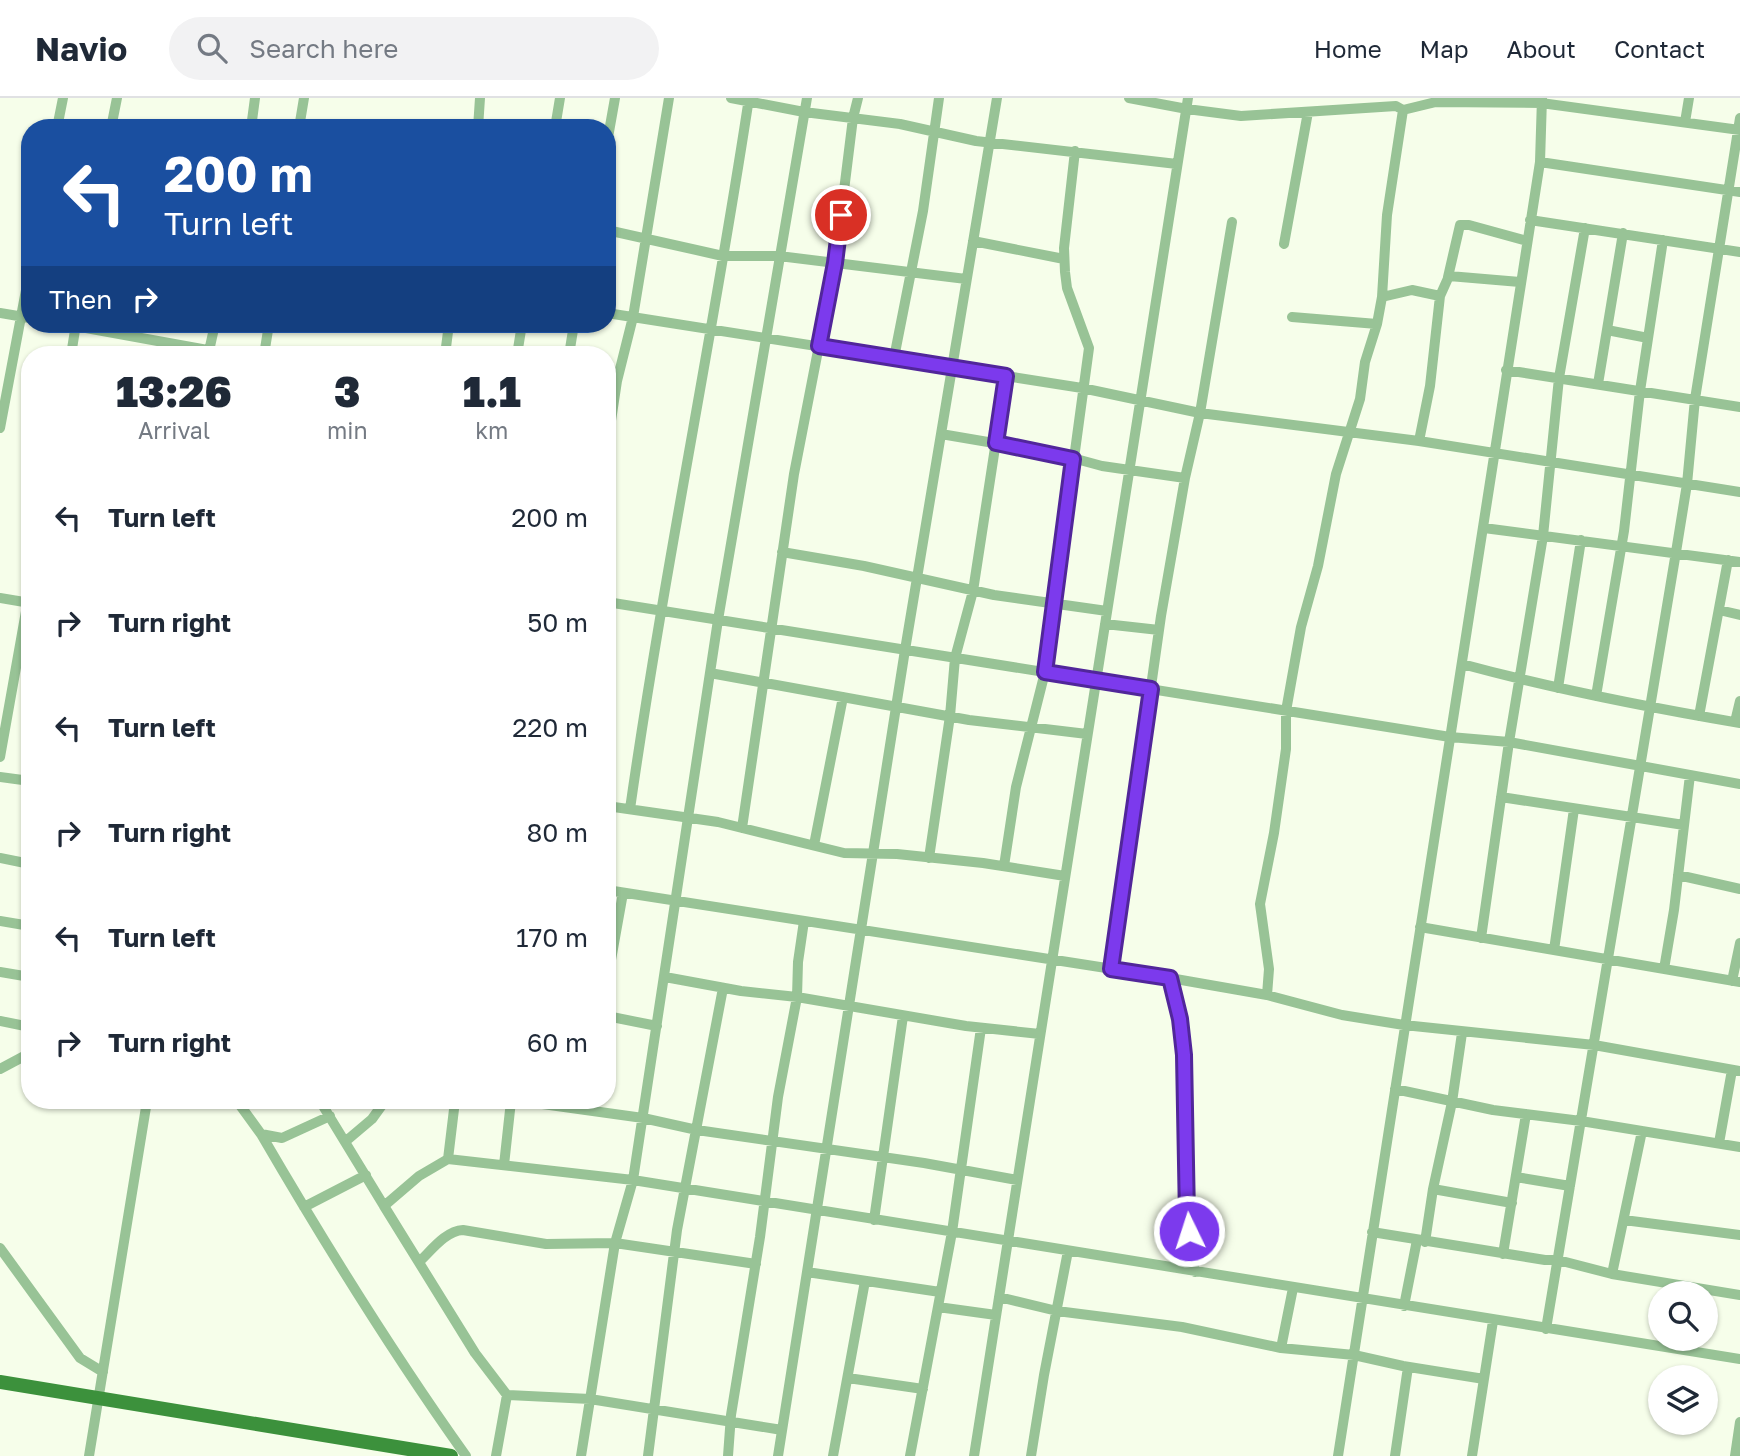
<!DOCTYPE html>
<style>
:root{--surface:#fff;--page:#f2f2f3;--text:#1f2937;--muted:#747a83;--line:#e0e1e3}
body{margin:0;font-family:"Golos Text",sans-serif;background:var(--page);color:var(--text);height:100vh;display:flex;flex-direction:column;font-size:26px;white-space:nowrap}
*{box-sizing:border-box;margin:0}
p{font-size:23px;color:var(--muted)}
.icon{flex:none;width:38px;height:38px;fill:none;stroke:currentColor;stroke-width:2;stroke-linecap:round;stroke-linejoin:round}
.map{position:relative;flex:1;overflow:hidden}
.panel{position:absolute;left:21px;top:248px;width:595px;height:763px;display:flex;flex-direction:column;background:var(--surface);border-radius:28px;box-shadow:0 2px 5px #0004}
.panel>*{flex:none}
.guide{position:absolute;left:21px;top:21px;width:595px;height:214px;border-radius:28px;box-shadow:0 2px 5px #0004;background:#1a4fa0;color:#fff;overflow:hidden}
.tools{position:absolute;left:1648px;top:1183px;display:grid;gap:14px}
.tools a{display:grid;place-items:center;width:70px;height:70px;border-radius:50%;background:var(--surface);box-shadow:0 2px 5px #0004;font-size:35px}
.pin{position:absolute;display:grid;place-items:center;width:60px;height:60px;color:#fff;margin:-30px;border:4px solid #fff;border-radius:50%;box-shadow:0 2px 7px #0007}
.me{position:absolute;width:77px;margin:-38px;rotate:356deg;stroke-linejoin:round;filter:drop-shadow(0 0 5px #0008)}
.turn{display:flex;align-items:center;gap:24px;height:147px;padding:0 28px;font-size:32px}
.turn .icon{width:91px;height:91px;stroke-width:2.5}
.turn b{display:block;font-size:49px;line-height:60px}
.then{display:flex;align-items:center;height:66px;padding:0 28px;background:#0003;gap:14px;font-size:26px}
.eta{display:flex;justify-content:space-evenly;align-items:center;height:119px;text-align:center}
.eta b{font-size:42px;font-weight:800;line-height:49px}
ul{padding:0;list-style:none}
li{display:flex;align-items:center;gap:21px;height:105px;padding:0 28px}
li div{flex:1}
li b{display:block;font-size:26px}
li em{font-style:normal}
header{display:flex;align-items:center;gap:42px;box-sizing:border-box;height:98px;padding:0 35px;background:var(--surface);border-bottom:2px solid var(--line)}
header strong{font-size:33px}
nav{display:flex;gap:38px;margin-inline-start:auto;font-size:24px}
.search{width:490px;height:63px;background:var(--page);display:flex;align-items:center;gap:18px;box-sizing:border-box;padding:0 24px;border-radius:38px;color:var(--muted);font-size:26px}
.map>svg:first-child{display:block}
</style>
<header>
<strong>Navio</strong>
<div class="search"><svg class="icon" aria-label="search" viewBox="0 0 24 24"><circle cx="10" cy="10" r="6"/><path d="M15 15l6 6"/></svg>Search here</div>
<nav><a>Home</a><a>Map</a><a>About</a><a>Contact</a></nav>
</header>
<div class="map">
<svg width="1740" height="1358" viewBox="0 0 1740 1358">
<rect width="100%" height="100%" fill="#f6feea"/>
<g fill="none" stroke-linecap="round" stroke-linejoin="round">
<!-- minor -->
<path stroke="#98c396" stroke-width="10" d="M731 0 804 14 900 26 976 43 1177 66
M1129 0 1187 11 1241 18 1396 8 1403 12
M1685 24 1689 0
M57 30 63 0
M111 30 117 0
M251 30 255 0
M299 30 304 0
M478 30 480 0
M555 30 560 0
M607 45 615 0
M1540 64 1740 94
M1530 122 1740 154
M607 132 723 158H779L966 181
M973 143 1064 161
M1284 146 1308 14
M1448 179 1460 127H1469L1527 143
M1440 198 1449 178 1520 184
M1382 199 1412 192 1440 198 1430 288 1419 343
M0 215 30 220
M607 215 1082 290 1200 315 1419 343 1740 394
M1292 219 1377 226
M64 226 235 257
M1607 232 1648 240
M209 253 215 226
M71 257 76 226
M264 257 269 226
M445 257 449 226
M517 257 522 226
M569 257 574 226
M894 260 923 113 939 0
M1506 272 1740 309
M1598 286 1623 135
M0 330 30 171
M941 336 1058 356 1102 368 1185 380
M607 349 617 283 633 219 669 0
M1484 430 1740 464
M782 454 864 468 994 497 1107 513
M0 500 30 505
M607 504 1450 639 1509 644 1740 686
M1719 512 1740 517
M1105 526 1159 532
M1462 566C1554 591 1646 609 1740 625
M710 575 969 622 1087 636
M1558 590 1581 442
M1596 598 1624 433 1640 293 1663 142
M1699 618 1728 462
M1735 624 1740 603
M0 659 30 491
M0 679 30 683
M1501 699 1684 727
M607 708 718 724 844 755 897 756 983 765 1065 778
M630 711C664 473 713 238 749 0
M742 730 794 376 835 165 853 20 858 0
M814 747 843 599
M0 760 30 766
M929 760 950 618 955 560 973 493 1006 278
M1004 768 1016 689 1045 574 1089 250 1067 190 1065 174 1064 150 1075 53
M1678 777 1740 791
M607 792 1170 880 1267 897 1342 917 1404 927 1594 947 1740 973
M0 823 30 828
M1420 829 1740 884
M1481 840 1509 644 1543 438 1559 280 1585 130
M1554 852 1574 711
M1111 871 1161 518 1185 380 1200 315 1232 124
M1664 871 1674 812 1690 677
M0 874 30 879
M665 879 741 893 797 899 966 928 1040 936
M1170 880 1180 921 1184 957 1187 1119 1195 1174
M1732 883 1740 845
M607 884 623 795
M1267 897 1269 871 1260 806 1274 735 1286 651V613L1301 529 1318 468 1336 376 1360 301 1365 264 1377 226 1382 199 1387 117 1403 12 1436 4 1541 5 1740 32
M607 918 657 928
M0 923 30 929
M0 971 30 955
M1395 991 1493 1012 1581 1023 1740 1049
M237 1003 261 1036 282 1040 330 1018
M320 1003 384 1108
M521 1003 643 1020 697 1032 924 1065 1017 1082
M261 1036C325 1146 392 1254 466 1358
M346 1043 372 1021 385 1003
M1719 1045 1732 972
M448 1061 455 1003
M504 1067 511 1003
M1516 1079 1570 1088
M1433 1091 1512 1105
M304 1109 366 1077
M874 1122 903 918
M1624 1122 1740 1137
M1372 1134 1545 1162H1558L1612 1176 1740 1197
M1425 1144 1433 1091 1452 1004 1462 935
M0 1150 80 1260 103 1274
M1503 1156 1526 1016
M419 1164C431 1153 445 1133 463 1132L546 1146 615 1145 756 1166
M807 1174 940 1194
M1612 1176 1642 1033
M999 1199 1057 1213 1182 1229 1281 1250 1354 1257 1403 1268 1484 1281
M1404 1208 1417 1142
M938 1209 996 1217
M1546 1231 1676 454 1687 386 1695 301 1740 20
M1281 1250 1293 1190
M848 1280 923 1291
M782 1332 590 1301 507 1297 475 1255 384 1108 419 1078 448 1061 633 1082 1740 1261
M89 1358 147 1003
M496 1358 507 1297
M581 1358 615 1145 633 1082 718 522 807 0
M648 1358 677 1132 723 890
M728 1358 731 1317 760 1139 778 999 797 899 798 864 804 823
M778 1358 905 552 997 0
M833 1358 865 1183
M910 1358 952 1134 981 930
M974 1358 1188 0
M1031 1358 1044 1277 1068 1153
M1338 1358 1540 64 1542 0
M1395 1358 1408 1269
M1472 1358 1493 1223
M1735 1358 1740 1324"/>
<!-- major -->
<path stroke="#3c913c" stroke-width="14" d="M0 1284 451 1358"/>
</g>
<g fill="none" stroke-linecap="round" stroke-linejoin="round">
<!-- route casing -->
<g stroke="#51269a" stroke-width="18">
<path id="route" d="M841 117 835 165 819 248 1006 278 996 345 1073 361 1045 574 1151 591 1111 871 1170 880 1180 921 1184 957 1187 1119 1189 1133"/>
</g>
<!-- route -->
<use href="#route" stroke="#7c3aed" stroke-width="12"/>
</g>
</svg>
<div class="tools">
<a><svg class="icon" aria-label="search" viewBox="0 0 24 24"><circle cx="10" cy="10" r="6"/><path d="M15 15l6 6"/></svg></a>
<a><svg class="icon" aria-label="layers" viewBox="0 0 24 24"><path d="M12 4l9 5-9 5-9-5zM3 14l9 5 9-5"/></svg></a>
</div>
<div class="pin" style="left:841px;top:117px;background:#d93025"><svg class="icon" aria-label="arrive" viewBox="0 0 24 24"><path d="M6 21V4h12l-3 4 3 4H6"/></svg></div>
<svg class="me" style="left:1189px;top:1133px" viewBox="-20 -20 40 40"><circle r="17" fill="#7c3aed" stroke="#fff" stroke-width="3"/><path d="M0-11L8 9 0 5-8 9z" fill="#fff"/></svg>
<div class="guide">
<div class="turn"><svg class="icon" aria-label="left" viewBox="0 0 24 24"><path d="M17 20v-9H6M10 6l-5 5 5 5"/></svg><div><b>200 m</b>Turn left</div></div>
<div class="then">Then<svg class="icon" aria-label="right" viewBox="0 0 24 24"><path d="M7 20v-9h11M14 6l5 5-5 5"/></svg></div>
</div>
<section class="panel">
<div class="eta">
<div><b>13:26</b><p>Arrival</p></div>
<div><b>3</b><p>min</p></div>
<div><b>1.1</b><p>km</p></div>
</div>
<ul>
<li><svg class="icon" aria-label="left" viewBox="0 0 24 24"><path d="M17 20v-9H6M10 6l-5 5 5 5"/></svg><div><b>Turn left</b></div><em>200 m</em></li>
<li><svg class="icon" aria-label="right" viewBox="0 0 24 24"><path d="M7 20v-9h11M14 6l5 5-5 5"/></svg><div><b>Turn right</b></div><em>50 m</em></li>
<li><svg class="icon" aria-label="left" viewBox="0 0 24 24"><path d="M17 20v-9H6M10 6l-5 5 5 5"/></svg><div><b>Turn left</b></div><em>220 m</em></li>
<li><svg class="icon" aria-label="right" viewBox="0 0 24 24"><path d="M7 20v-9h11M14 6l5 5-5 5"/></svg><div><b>Turn right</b></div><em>80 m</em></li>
<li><svg class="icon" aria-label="left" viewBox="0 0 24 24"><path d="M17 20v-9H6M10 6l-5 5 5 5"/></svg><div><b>Turn left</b></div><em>170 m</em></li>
<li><svg class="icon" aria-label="right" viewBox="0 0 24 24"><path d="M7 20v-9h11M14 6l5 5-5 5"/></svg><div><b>Turn right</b></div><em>60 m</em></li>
</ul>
</section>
</div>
